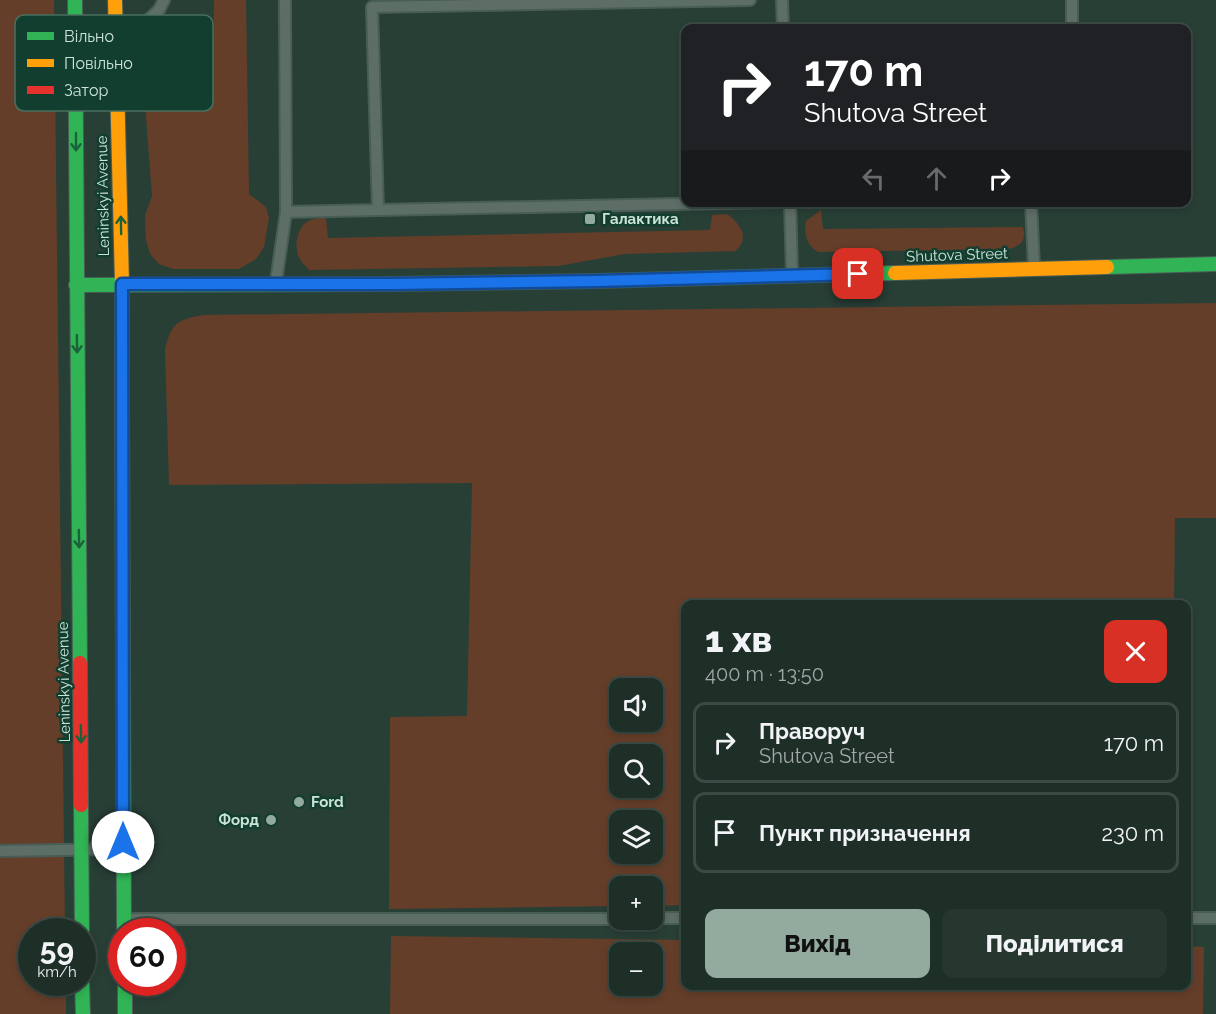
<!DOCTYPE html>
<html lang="uk">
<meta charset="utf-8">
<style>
:root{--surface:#1e2f28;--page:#263730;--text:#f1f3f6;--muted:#a1a9a8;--line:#3c4a45;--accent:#93aa9f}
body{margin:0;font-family:Raleway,sans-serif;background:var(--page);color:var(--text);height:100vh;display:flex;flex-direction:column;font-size:22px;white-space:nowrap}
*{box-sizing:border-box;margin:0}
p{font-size:20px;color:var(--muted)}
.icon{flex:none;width:33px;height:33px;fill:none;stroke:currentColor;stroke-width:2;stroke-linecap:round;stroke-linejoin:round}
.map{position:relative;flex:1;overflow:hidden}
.sheet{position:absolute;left:681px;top:600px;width:510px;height:390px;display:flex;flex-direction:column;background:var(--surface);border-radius:12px;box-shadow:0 3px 9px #0003,0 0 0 2px var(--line)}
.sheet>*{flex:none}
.hud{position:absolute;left:681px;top:24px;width:510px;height:183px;border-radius:12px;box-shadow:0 3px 9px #0003,0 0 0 2px var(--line);background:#202124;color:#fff;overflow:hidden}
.fabs{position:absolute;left:609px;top:678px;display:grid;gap:12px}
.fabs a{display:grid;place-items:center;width:54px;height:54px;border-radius:12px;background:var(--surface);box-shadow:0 3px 9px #0003,0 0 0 2px var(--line);font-size:30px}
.speed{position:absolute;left:18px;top:918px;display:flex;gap:12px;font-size:30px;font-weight:700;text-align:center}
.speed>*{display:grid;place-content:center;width:78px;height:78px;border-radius:50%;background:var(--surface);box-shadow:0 3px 9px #0003,0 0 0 2px var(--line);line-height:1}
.speed small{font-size:15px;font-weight:400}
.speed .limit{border:9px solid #d22;background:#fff;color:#111}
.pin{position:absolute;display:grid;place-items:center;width:51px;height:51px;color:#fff;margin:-26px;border-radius:12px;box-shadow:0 3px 9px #0006}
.me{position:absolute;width:66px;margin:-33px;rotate:0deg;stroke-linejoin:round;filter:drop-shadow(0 0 4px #0008)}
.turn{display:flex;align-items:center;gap:21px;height:126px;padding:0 24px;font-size:27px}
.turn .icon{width:78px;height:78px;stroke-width:2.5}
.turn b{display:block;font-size:42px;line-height:51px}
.lanes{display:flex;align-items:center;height:57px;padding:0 24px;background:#0003;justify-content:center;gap:30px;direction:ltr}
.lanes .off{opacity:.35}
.round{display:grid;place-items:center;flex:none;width:63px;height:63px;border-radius:12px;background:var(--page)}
.summary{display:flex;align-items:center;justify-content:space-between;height:102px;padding:0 24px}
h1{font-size:36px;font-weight:800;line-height:45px}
.primary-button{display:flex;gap:12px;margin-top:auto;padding:12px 24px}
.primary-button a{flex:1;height:69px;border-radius:12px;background:var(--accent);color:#111;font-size:24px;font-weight:800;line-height:69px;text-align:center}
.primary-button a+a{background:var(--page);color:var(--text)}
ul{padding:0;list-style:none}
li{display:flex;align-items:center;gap:18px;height:81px;margin:0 12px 9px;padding:0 12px;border:3px solid var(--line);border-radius:12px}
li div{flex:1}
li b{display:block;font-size:22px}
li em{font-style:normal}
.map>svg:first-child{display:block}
</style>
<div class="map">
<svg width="1216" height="1014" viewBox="0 0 1216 1014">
<rect width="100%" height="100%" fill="#283f36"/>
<!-- green -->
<path fill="#653e29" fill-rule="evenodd" d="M0 0H54L65 931 32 932V982L66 983V1014H0Z
M214 0H246L249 194 266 207 269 218 264 247 256 259 239 269H173L159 264 150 254 146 240 145 215 152 196 143 77 213 76Z
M821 210 823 229 1023 227C1026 241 1022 245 1009 249L818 252C806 245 804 234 806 221Z
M727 214C735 220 746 230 742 242 742 243 737 250 736 251L625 254 558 266 309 270C305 265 299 260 298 254 294 242 298 224 311 220 315 218 321 218 326 218L328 238 710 230 712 215Z
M1216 303V518H1175L1174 604H686L685 905 653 906 652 886H620L619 906 389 909 390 717 467 716 472 483 169 485 165 350C171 323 177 320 203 315ZM652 688V722H620V688ZM620 754H652V788H620ZM652 820V854H620V820Z
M391 936 685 940 686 986H1186L1187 946 1204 947 1203 1014H390ZM620 952H652V986H620Z"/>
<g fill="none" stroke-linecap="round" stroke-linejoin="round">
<!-- lane casing -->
<g stroke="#485d55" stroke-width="14">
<path id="lane" d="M285 0 286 212
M782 0 783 28
M1072 0V28
M123 43 159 10 164 0
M790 202 792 272
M1031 202 1034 266
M378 210 778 202
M276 282 286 212 378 210 372 7 750 0
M0 851 120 849
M652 918H686
M1186 918H1216
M128 919H620"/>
</g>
<!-- fast casing -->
<g stroke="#485d55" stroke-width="16">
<path id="fast" d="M75 0 80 663
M1107 267 1216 264
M76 285 392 284 597 281 895 273
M122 406 124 932
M81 805 82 932
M82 982 83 1014
M125 982V1014"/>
</g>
<!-- slow casing -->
<g stroke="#485d55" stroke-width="16">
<path id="slow" d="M115 0 122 284V406
M895 273 1107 267"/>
</g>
<!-- jam casing -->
<g stroke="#485d55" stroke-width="16">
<path id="jam" d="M80 663 81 805"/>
</g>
<!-- lane -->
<use href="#lane" stroke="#5d6e66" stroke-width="10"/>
<!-- fast -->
<use href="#fast" stroke="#30b455" stroke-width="14"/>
<!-- slow -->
<use href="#slow" stroke="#ff9f0a" stroke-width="14"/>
<!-- jam -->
<use href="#jam" stroke="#e5322d" stroke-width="14"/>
</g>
<!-- one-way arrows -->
<defs><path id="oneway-shaft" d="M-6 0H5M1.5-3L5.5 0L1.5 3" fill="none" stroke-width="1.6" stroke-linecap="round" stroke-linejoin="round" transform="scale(1.5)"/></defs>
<g stroke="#1b613a">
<use href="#oneway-shaft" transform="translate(76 142) rotate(90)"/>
<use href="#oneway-shaft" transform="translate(121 225) rotate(-91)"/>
<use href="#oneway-shaft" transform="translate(77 344) rotate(89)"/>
<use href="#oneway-shaft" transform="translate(79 539) rotate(89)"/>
<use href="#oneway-shaft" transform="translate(81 734) rotate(89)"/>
</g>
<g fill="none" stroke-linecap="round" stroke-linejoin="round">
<!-- route casing -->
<g stroke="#114b97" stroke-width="15">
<path id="route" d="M123 842 122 284H392L597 281 858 274"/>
</g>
<!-- route -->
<use href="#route" stroke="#1a73e8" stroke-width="10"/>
</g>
<!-- markers -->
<g fill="#93aa9f" stroke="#123e2f" stroke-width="2">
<rect x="584" y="213" width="12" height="12" rx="3"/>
<circle cx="299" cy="802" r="6"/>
<circle cx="271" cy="820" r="6"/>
</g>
<g text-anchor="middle" stroke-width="5" stroke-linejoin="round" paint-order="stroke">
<!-- street labels -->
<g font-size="15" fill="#cce3d8" stroke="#123e2f">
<text transform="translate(103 196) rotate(-91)" y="5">Leninskyi Avenue</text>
<text transform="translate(957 255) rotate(-2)" y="5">Shutova Street</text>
<text transform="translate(64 682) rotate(-91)" y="5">Leninskyi Avenue</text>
</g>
<!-- poi labels -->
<g font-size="15" font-weight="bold" fill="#cce3d8" stroke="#123e2f" text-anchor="start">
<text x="602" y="224">Галактика</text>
<text x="311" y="807">Ford</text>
<text x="259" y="825" text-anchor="end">Форд</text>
</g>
</g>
<!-- legend -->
<rect x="15" y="15" width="198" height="96" rx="9" fill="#123e2f" stroke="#4a7062" stroke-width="1.5"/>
<rect x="27" y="32" width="27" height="8" fill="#30b455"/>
<rect x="27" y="59" width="27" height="8" fill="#ff9f0a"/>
<rect x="27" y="86" width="27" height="8" fill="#e5322d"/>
<g font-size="16" fill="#cce3d8">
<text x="64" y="42">Вільно</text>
<text x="64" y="69">Повільно</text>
<text x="64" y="96">Затор</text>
</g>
</svg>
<div class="fabs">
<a><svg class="icon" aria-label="sound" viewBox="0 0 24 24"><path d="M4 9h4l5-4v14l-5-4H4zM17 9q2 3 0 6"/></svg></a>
<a><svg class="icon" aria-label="search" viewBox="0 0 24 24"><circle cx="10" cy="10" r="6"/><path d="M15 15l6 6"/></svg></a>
<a><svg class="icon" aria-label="layers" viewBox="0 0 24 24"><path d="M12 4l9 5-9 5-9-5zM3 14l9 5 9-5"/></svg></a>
<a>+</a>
<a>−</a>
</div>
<div class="speed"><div>59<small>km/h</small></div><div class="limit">60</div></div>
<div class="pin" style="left:858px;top:274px;background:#d93025"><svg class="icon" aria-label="arrive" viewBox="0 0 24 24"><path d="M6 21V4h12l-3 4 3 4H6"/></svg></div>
<svg class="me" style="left:123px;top:842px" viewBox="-20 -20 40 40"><circle r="19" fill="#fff"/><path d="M0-13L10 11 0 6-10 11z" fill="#1a73e8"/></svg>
<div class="hud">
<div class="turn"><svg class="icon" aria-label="right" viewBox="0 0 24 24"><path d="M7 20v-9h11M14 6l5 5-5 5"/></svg><div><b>170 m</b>Shutova Street</div></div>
<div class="lanes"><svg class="icon off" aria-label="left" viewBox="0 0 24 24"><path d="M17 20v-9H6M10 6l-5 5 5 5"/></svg><svg class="icon off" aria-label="ahead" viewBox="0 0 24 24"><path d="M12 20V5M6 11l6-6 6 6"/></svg><svg class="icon" aria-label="right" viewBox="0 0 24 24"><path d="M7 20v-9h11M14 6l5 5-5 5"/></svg></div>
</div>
<section class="sheet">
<div class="summary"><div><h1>1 хв</h1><p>400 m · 13:50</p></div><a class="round" style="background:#d93025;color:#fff"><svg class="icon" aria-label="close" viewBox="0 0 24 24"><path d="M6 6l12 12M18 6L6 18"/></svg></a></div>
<ul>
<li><svg class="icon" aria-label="right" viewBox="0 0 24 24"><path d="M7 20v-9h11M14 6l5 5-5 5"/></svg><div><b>Праворуч</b><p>Shutova Street</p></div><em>170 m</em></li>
<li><svg class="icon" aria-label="arrive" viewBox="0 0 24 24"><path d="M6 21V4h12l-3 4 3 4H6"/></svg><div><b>Пункт призначення</b></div><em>230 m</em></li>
</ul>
<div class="primary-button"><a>Вихід</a><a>Поділитися</a></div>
</section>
</div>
